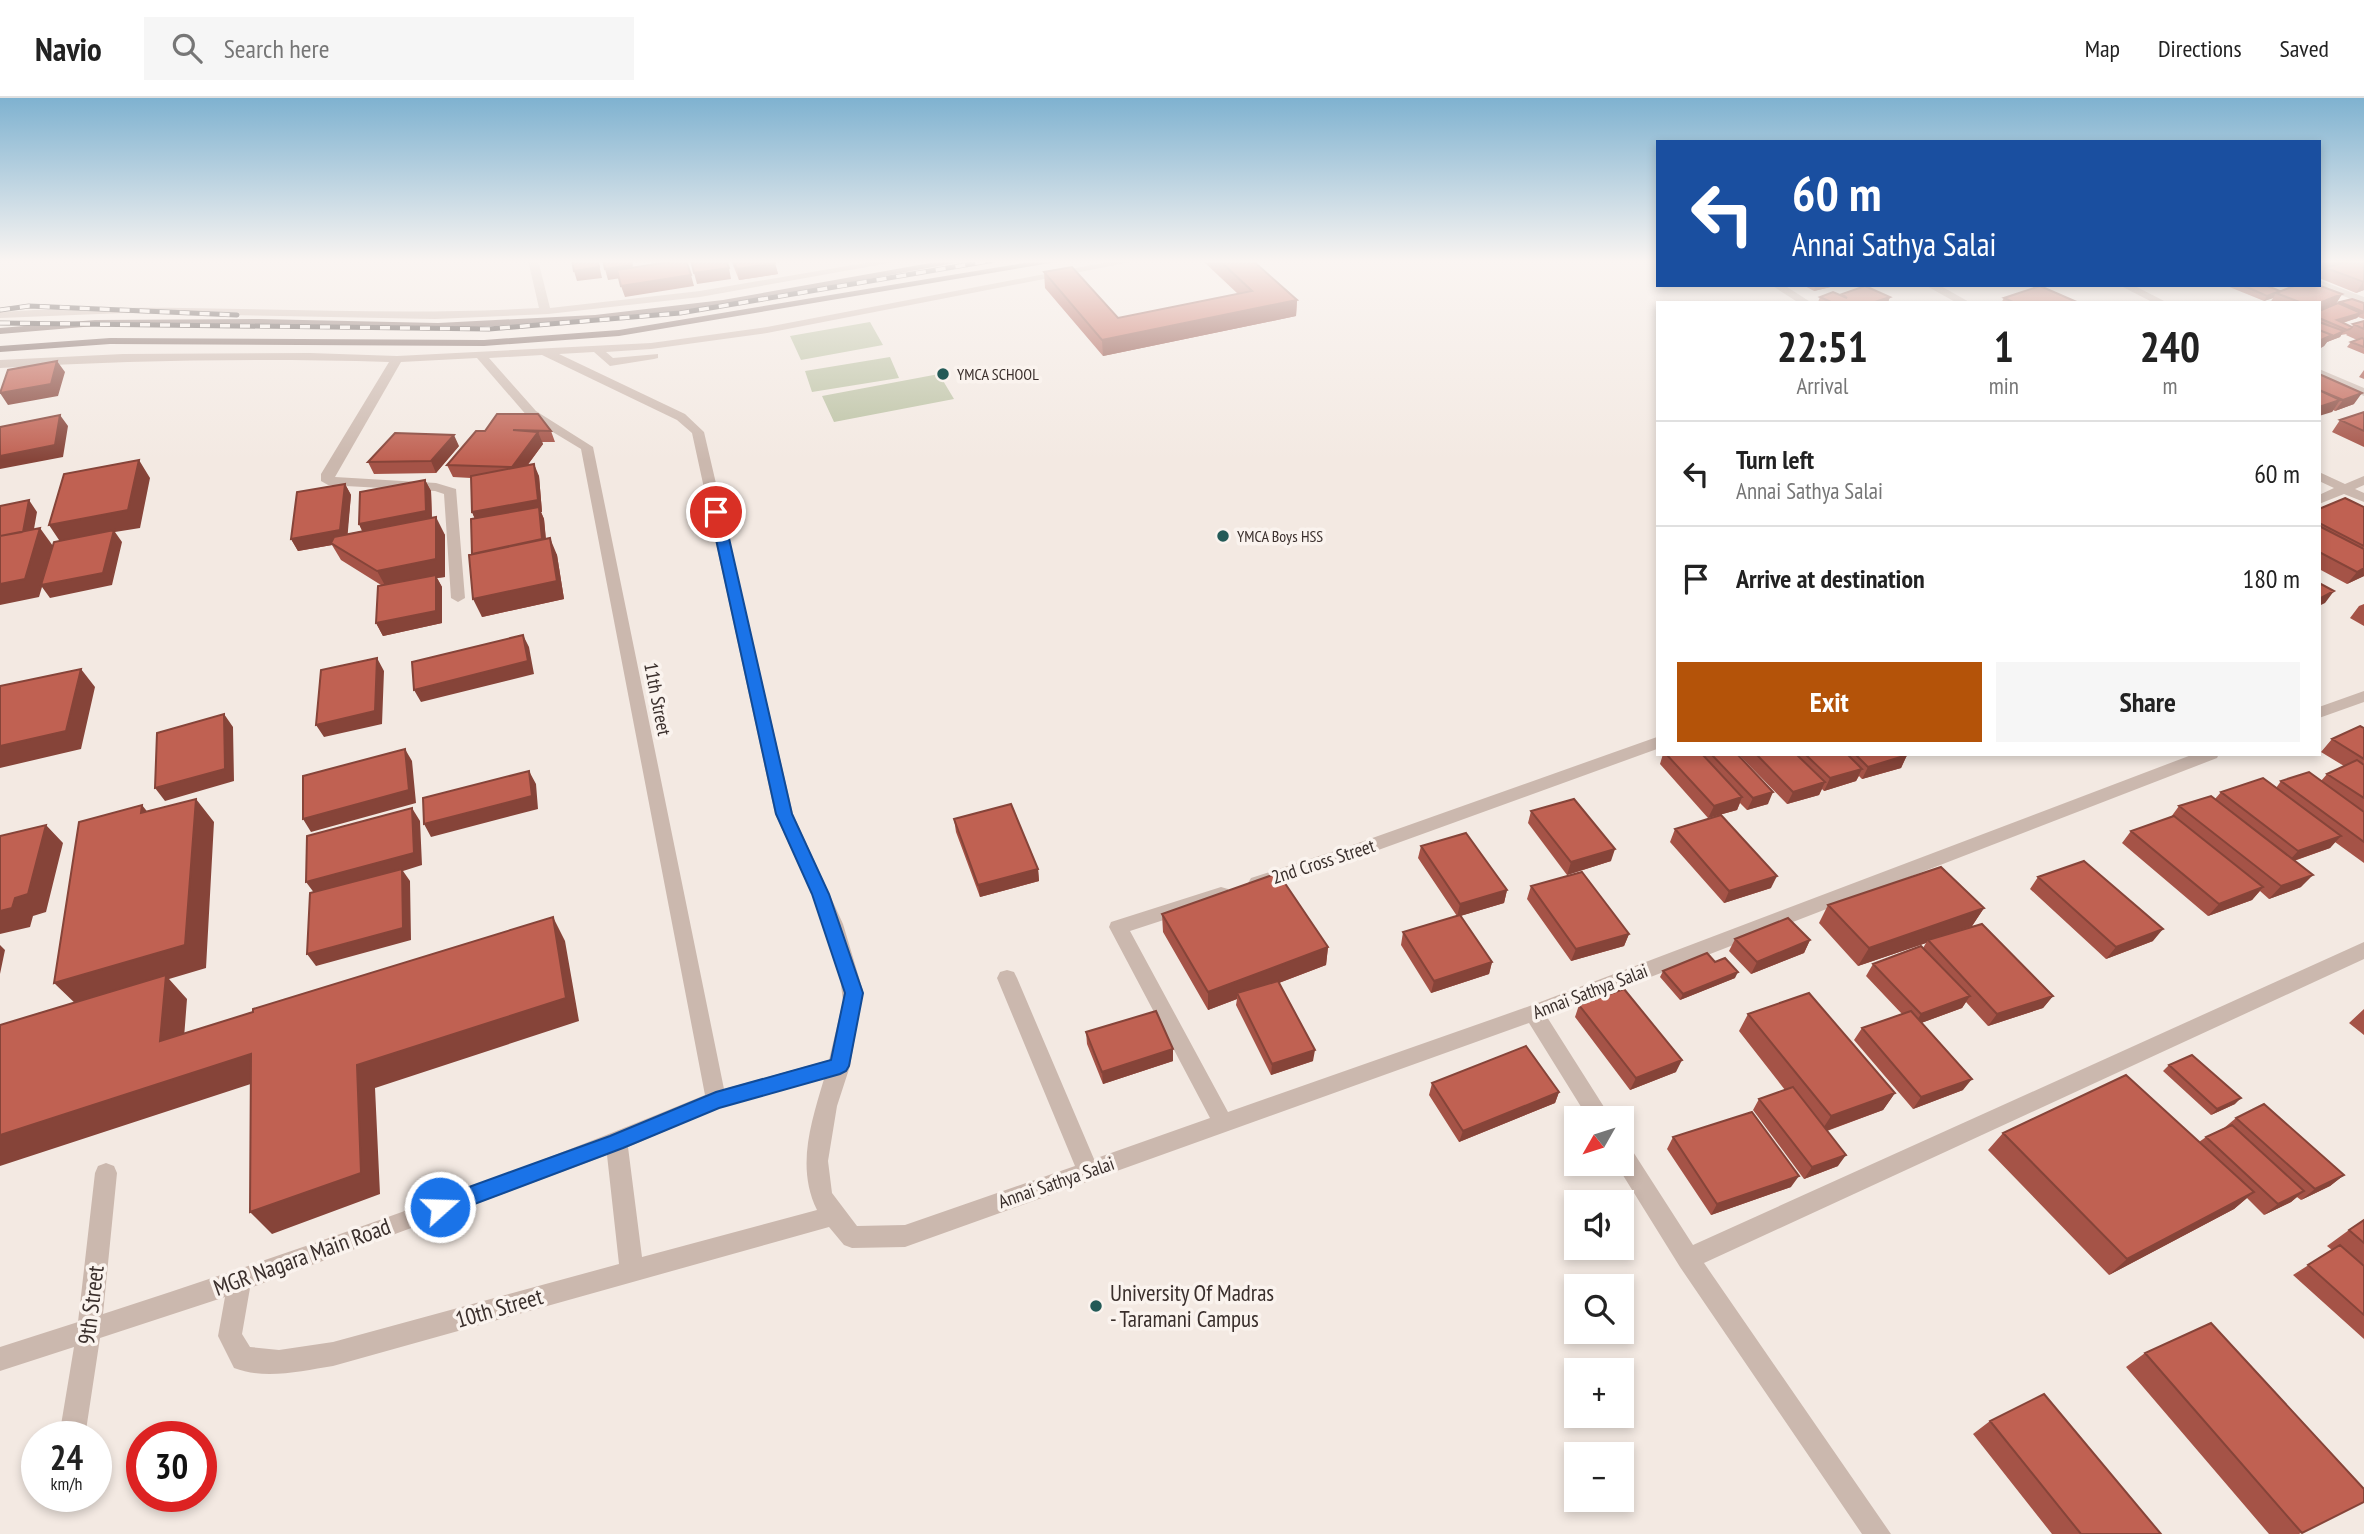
<!DOCTYPE html>
<meta charset="utf-8">
<style>
:root{--surface:#fff;--page:#f6f6f6;--text:#222;--muted:#767676;--line:#e0e0e0;--accent:#b45309}
body{margin:0;font-family:"PT Sans Narrow",sans-serif;background:var(--page);color:var(--text);height:100vh;display:flex;flex-direction:column;font-size:26px;white-space:nowrap}
*{box-sizing:border-box;margin:0}
p{font-size:23px;color:var(--muted)}
.icon{flex:none;width:38px;height:38px;fill:none;stroke:currentColor;stroke-width:2;stroke-linecap:round;stroke-linejoin:round}
.map{position:relative;flex:1;overflow:hidden}
.side{position:absolute;left:1656px;top:203px;width:665px;height:455px;display:flex;flex-direction:column;background:var(--surface);border-radius:0px;box-shadow:0 4px 10px #0003}
.side>*{flex:none}
.banner{position:absolute;left:1656px;top:42px;width:665px;height:147px;border-radius:0px;box-shadow:0 4px 10px #0003;background:#1a4fa0;color:#fff;overflow:hidden}
.needle{width:46px;rotate:231deg}
.fabs{position:absolute;left:1564px;top:1008px;display:grid;gap:14px}
.fabs a{display:grid;place-items:center;width:70px;height:70px;border-radius:0px;background:var(--surface);box-shadow:0 4px 10px #0003;font-size:35px}
.speed{position:absolute;left:21px;top:1323px;display:flex;gap:14px;font-size:35px;font-weight:700;text-align:center}
.speed>*{display:grid;place-content:center;width:91px;height:91px;border-radius:50%;background:var(--surface);box-shadow:0 4px 10px #0003;line-height:1}
.speed small{font-size:18px;font-weight:400}
.speed .limit{border:10px solid #d22;background:#fff;color:#111}
.pin{position:absolute;display:grid;place-items:center;width:60px;height:60px;color:#fff;margin:-30px;border:4px solid #fff;border-radius:50%;box-shadow:0 2px 7px #0007}
.me{position:absolute;width:77px;margin:-38px;rotate:70deg;stroke-linejoin:round;filter:drop-shadow(0 0 5px #0008)}
.turn{display:flex;align-items:center;gap:24px;height:147px;padding:0 21px;font-size:32px}
.turn .icon{width:91px;height:91px;stroke-width:2.5}
.turn b{display:block;font-size:49px;line-height:60px}
.eta{display:flex;justify-content:space-evenly;align-items:center;height:119px;text-align:center}
.eta b{font-size:42px;font-weight:600;line-height:49px}
.primary-button{display:flex;gap:14px;margin-top:auto;padding:14px 21px}
.primary-button a{flex:1;height:80px;border-radius:0px;background:var(--accent);color:#fff;font-size:28px;font-weight:600;line-height:80px;text-align:center}
.primary-button a+a{background:var(--page);color:var(--text)}
ul{padding:0;list-style:none}
li{display:flex;align-items:center;gap:21px;height:105px;padding:0 21px;border-top:2px solid var(--line)}
li div{flex:1}
li b{display:block;font-size:26px}
li em{font-style:normal}
header{display:flex;align-items:center;gap:42px;box-sizing:border-box;height:98px;padding:0 35px;background:var(--surface);border-bottom:2px solid var(--line)}
header strong{font-size:33px}
nav{display:flex;gap:38px;margin-inline-start:auto;font-size:24px}
.search{width:490px;height:63px;background:var(--page);display:flex;align-items:center;gap:18px;box-sizing:border-box;padding:0 24px;border-radius:0px;color:var(--muted);font-size:26px}
.map>svg:first-child{display:block}
</style>
<header>
<strong>Navio</strong>
<div class="search"><svg class="icon" aria-label="search" viewBox="0 0 24 24"><circle cx="10" cy="10" r="6"/><path d="M15 15l6 6"/></svg>Search here</div>
<nav><a>Map</a><a>Directions</a><a>Saved</a></nav>
</header>
<div class="map">
<svg width="2364" height="1436" viewBox="0 0 2364 1436">
<rect width="100%" height="100%" fill="#f3e9e2"/>
<!-- green -->
<path fill="#bac1a2" d="M870 224 883 247 801 262 790 238Z
M890 259 899 280 812 294 805 273Z
M939 276 954 301 834 324 822 298Z"/>
<g fill="none" stroke-linecap="round" stroke-linejoin="round">
<!-- minor -->
<path fill="#cbb8ae" fill-rule="evenodd" d="M528 162H538L550 210 700 193 882 162H906L700 199 548 216 435 221 124 215 0 220V214C180 202 359 221 539 210Z
M1118 162H1141L767 235 651 251 606 254 613 260 658 256V260L654 261 610 268 594 254 559 256 685 316 704 334 793 716 843 826 863 893 850 968 837 1008 828 1063 832 1095 857 1128 905 1127 1075 1068 997 880 1000 874 1007 872 1014 874 1017 880 1094 1061 1210 1020 1109 829 1111 824 1221 789 1228 791 1230 796 1228 801 1130 833 1228 1014 1527 909 2194 656H2219L2217 660 1547 919 1611 1020H1588L1529 925 905 1149 852 1150 844 1147 829 1129 333 1268C301 1273 265 1282 234 1270L218 1238 225 1199 100 1240 85 1339H59L74 1249 0 1273V1249L78 1224 95 1075 98 1068 106 1065 114 1068 117 1075 103 1216C306 1150 508 1079 705 997L581 351 528 319 477 260 401 264 335 379 436 385 456 391 465 500 458 504 451 500 444 396 435 393 328 387 321 383V376L389 264C259 260 130 262 0 270V262L123 256 310 255 397 258 651 245 767 229ZM542 257 677 322 692 335 775 716 815 803 839 871 843 903 829 962 724 991 593 349 536 313 489 260ZM824 981C811 1025 796 1069 817 1112L642 1159 628 1049 719 1010ZM607 1057 619 1166 333 1244 279 1252 250 1249 242 1236 250 1190Z
M2319 182 2364 199V206L2315 187H2319Z
M1771 187H1784L1812 205H1799Z
M1925 187H1939L1971 205H1957Z
M2119 187H2133L2168 205H2154Z
M2319 271 2364 290V298L2319 278Z
M2319 374 2345 386 2364 378V387L2355 391 2364 395V404L2344 396 2319 406V397L2334 390 2319 383Z
M2364 593V604L2319 620V609Z
M1657 639V651L1359 759 1257 792 1251 790 1248 785 1251 780 1347 749Z
M2364 844V861L1704 1165 1891 1436H1862L1680 1169 1616 1066H1622V1046L1630 1049 1693 1147Z"/>
<!-- major -->
<path fill="#7b645e" fill-rule="evenodd" d="M947 162H971L723 208 595 223 438 231 258 227 95 228 0 236V230L95 222 258 221 438 225 595 217 723 202Z
M1042 162H1068L619 238 484 248 110 246 0 254V248L110 240 484 242 619 232Z"/>
<!-- rail casing -->
<g stroke="#3a2f2c" stroke-width="5">
<path id="rail" d="M0 212 29 208 237 217
M0 225 489 231 680 215 995 162"/>
</g>
<!-- rail -->
<use href="#rail" stroke="#faf3ee" stroke-width="3.5" stroke-dasharray="10" stroke-linecap="butt"/>
</g>
<!-- wall -->
<path fill="#a55347" d="M731 162H774L778 176 739 182Z
M1202 162H1252L1297 202 1296 218 1103 258 1045 190 1044 174 1118 220 1238 196Z
M2319 162H2364V192L2356 195 2319 180 2321 177H2319Z
M1803 187H1839L1814 193Z
M2228 187H2265L2280 193 2342 196 2336 206H2339L2340 204 2364 205V221L2358 219 2357 220 2343 225 2352 229 2353 226 2364 223V256L2347 249 2351 244 2357 242 2346 237 2347 236 2341 237 2340 239 2327 244 2324 248 2319 251V205H2270L2273 200 2264 203 2227 188Z
M1842 196 1890 199 1888 204 1886 205 1818 204 1820 199 1841 197Z
M2004 200 2079 205H2001Z
M2364 272V281L2359 279Z
M2319 276 2354 306 2335 313 2333 312 2332 314Z
M2364 314V349L2332 334 2340 322Z
M476 333H551L555 344H542L543 346 527 368 539 378 542 414H541L544 421 546 441 557 457 564 501 482 519 472 456 475 421 472 414 471 380 453 379 447 367Z
M459 348 436 375 374 376 368 364Z
M425 382 431 393 432 420 445 437V479L437 480 442 489V525L383 538 376 525 381 487 341 462 332 447 298 453 291 441 345 386 351 397 347 436 362 433 359 426Z
M2364 409V478L2347 486 2319 471V411Z
M2364 506V528L2350 520 2359 508Z
M2364 630V765L2335 744 2330 750 2294 763 2301 789 2269 801 2260 793 2252 802 2208 818 2122 745 2131 733 2171 719 2179 708 2215 701 2221 694 2276 690 2281 683H2321L2327 676 2344 668 2321 654 2332 641Z
M1663 656H1702L1704 659 1706 656H1737L1768 706 1747 712 1740 705 1737 712 1708 720 1660 666Z
M1738 656H1906L1907 657 1901 670 1862 681 1859 678 1856 683 1824 693 1822 691 1819 697 1787 706Z
M1531 713 1611 763 1567 777 1528 725Z
M954 721 1038 771 1039 783 980 799 956 734Z
M1675 731 1771 790 1724 805 1670 744Z
M1421 748 1507 792 1504 805 1460 818 1492 864 1489 876 1431 895 1401 847 1403 834 1457 818 1418 760Z
M2038 779 2153 843 2106 861 2030 791Z
M1531 788 1629 836 1624 848 1571 863 1527 801Z
M1828 807 1984 810 1972 828 2053 898 2043 910 1988 928 1966 904 1962 910 1921 925 1963 992 1913 1011 1854 942 1862 930 1902 916 1866 878 1873 866 1923 850 1926 845 1858 868 1819 825Z
M1162 816 1328 849 1326 867 1279 885 1313 963 1271 977 1236 907 1237 901 1208 912 1163 834Z
M1735 841 1810 842 1804 855 1751 876 1729 853Z
M1715 864 1735 880 1680 902 1660 879 1663 873Z
M1579 907 1676 974 1630 992 1575 919Z
M2364 911V937L2349 925Z
M1748 916 1895 995 1883 1012 1827 1033 1838 1068 1804 1081 1753 1012 1759 1001 1785 992 1739 933Z
M1086 934 1173 963 1103 986 1087 946Z
M2169 967 2235 1006 2211 1017 2163 973Z
M1432 985 1559 994 1555 1005 1459 1044 1429 997Z
M2236 1020 2344 1077 2330 1088 2301 1102 2297 1099 2291 1104 2264 1117 2247 1100 2234 1111 2109 1177 1988 1052 2003 1035 2199 1044 2206 1039 2224 1030Z
M1673 1039 1791 1089 1711 1117 1667 1051Z
M2364 1122V1241L2293 1177 2332 1152 2327 1148 2349 1132Z
M2145 1255 2364 1404 2299 1436H2269L2126 1269Z
M1990 1323 2161 1436H2052L1973 1336Z"/>
<!-- shaded-wall -->
<path fill="#864439" d="M598 162 602 180 577 183 574 173Z
M631 162 635 178 608 182 605 171Z
M2341 162H2354L2326 170 2321 177 2320 178 2326 167Z
M775 165 778 176 739 182 737 171Z
M729 170 731 181 697 186 694 175Z
M691 177 694 188 625 199 621 188Z
M2363 184 2364 192 2356 195Z
M1816 187H1839L1814 193Z
M2276 195 2273 200 2264 203 2267 198Z
M2342 196 2335 207 2319 213V205Z
M1890 199 1888 204 1886 205H1872Z
M1297 202 1296 218 1103 258 1102 242Z
M2361 215 2357 220 2335 227 2337 222Z
M2344 233 2340 239 2327 244 2324 248 2319 251V243Z
M57 263 65 274 58 298 8 307 0 295Z
M2362 295 2354 306 2335 313 2343 302Z
M2340 302 2332 314 2319 318V309Z
M60 317 68 328 63 359 0 371V358Z
M538 334 543 346 517 381 512 369Z
M454 337 459 348 436 375 431 363Z
M139 362 150 380 140 430 115 434 122 444 112 487 50 500 42 489 39 499 0 507V486L40 430 53 448 61 445 49 427Z
M534 366 539 378 542 414H541L544 421 547 456 478 470 477 426 472 414Z
M425 382 431 393 432 425 365 438 359 426Z
M345 386 351 397 347 444 331 445 332 447 298 453 291 441Z
M29 402 37 414 31 448 0 455Z
M436 419 445 437V479L437 480 442 489V525L383 538 376 525 387 491 377 473Z
M550 440 557 457 564 501 482 519 473 501Z
M2364 470V478L2347 486 2357 474Z
M2334 493 2325 505 2319 508V501Z
M523 537 529 549 534 576 421 604 414 592Z
M377 560 384 573 382 626 324 639 316 627Z
M81 571 95 589 81 651 0 670V648Z
M224 616 233 629 234 683 165 703 155 690Z
M405 651 412 663 416 705 311 734 303 721Z
M1907 657 1901 670 1862 681 1868 669Z
M1862 671 1856 683 1824 693 1830 680Z
M529 673 536 686 538 711 431 739 424 726Z
M1825 684 1819 697 1787 706 1793 694Z
M1773 694 1768 706 1747 712 1753 700Z
M1742 699 1737 712 1708 720 1714 708Z
M196 701 214 724 206 870 169 881 187 901 182 966 160 943 78 908 54 885Z
M142 707 161 731 141 715Z
M412 710 420 723 422 767 403 773 410 783 411 842 316 868 307 856 315 796 306 784Z
M46 727 63 745 46 814 33 818 30 829 0 836V813L15 800Z
M2341 738 2330 750 2287 765 2298 753Z
M1615 751 1611 763 1567 777 1571 764Z
M1038 771 1039 783 980 799 978 787Z
M2313 777 2301 789 2269 801 2281 788Z
M1777 778 1771 790 1724 805 1729 793Z
M2263 789 2252 802 2208 818 2219 806Z
M1507 792 1504 805 1457 819 1460 806Z
M1984 810 1972 828 1928 842 1926 845 1858 868 1869 850Z
M553 819 565 843 579 923 375 990 380 1096 272 1136 250 1114 357 967Z
M2163 831 2153 843 2106 861 2116 849Z
M1629 836 1624 848 1571 863 1576 851Z
M1810 842 1804 855 1751 876 1757 864Z
M0 847 5 852 0 876Z
M1328 849 1326 867 1239 900 1237 895V901L1208 912V894Z
M1492 864 1489 876 1431 895 1434 883Z
M1738 874 1735 880 1680 902 1683 896Z
M1970 898 1962 910 1913 928 1921 916Z
M2053 898 2043 910 1988 928 1997 916Z
M1173 951V963L1103 986 1102 974Z
M1315 952 1313 963 1271 977 1272 966Z
M251 956 272 979 0 1068V1037Z
M1682 962 1676 974 1630 992 1636 980Z
M1972 981 1963 992 1913 1011 1921 999Z
M1559 994 1555 1005 1459 1044 1463 1033Z
M1895 995 1883 1012 1820 1035 1831 1018Z
M2241 1000 2235 1006 2211 1017 2217 1011Z
M1846 1057 1838 1068 1804 1081 1812 1069Z
M2344 1077 2330 1088 2301 1102 2315 1091Z
M1799 1078 1791 1089 1711 1117 1717 1106Z
M2304 1093 2291 1104 2264 1117 2278 1106Z
M2254 1094 2234 1111 2109 1177 2127 1161Z"/>
<!-- building -->
<path fill="#c06152" stroke="#864439" stroke-width="2" d="M572 162H597L599 169 574 173Z
M603 162H631L632 167 605 171Z
M681 162H686L691 177 621 188 617 172Z
M691 162H726L729 170 694 175Z
M733 162H774L775 165 737 171Z
M1219 162H1252L1297 202 1102 242 1044 174 1072 169 1118 220 1252 193Z
M2319 162H2341L2326 167 2319 164Z
M2350 162H2364V184L2326 170Z
M2242 187H2265L2280 193 2267 198Z
M2297 187H2318L2342 196 2319 205H2302L2276 195Z
M1865 188 1890 199 1872 205H1833L1820 199 1833 194 1847 200 1842 196Z
M2040 188 2079 205H2015L2004 200Z
M2352 201 2364 205V214L2340 204Z
M2338 205 2361 215 2337 222 2352 229 2350 231 2347 232 2319 220V213Z
M2364 223V231L2353 226Z
M2319 224 2344 233 2331 239 2332 237 2319 232Z
M2319 232 2332 237 2319 243Z
M2362 240 2364 241V249L2351 244Z
M57 263 51 286 0 295 8 272Z
M2319 276 2362 295 2343 302 2319 292Z
M2319 292 2340 302 2319 309Z
M2364 314V333L2340 322Z
M497 316H538L551 333 513 332 538 334 512 369 447 367 476 333H485Z
M60 317 55 347 0 358V329Z
M395 335 454 337 431 363 368 364Z
M139 362 128 412 49 427 64 376Z
M534 366 538 402 472 414 471 378Z
M425 382 426 413 359 426 360 394Z
M345 386 340 432 291 441 297 394Z
M2345 400 2364 409V448L2319 425V411Z
M29 402 23 434 0 438V408Z
M539 409 542 441 472 456 471 421Z
M436 419V461L377 473 331 445 334 439Z
M2319 428 2364 451V470L2357 474 2319 454Z
M40 430 25 481 0 486V438Z
M114 432 103 475 41 487 54 444Z
M550 440 557 483 473 501 469 457Z
M436 477V513L376 525 378 488Z
M2319 485 2334 493 2319 501Z
M523 537 528 563 414 592 412 564Z
M377 560 375 613 316 627 321 572Z
M81 571 66 633 0 648V588Z
M224 616 225 671 155 690 157 635Z
M2360 628 2364 630V661L2332 641Z
M405 651 409 692 303 721V678Z
M1666 656H1702L1742 699 1714 708Z
M1711 656H1737L1773 694 1753 700Z
M1756 656H1796L1825 684 1793 694Z
M1805 656H1847L1862 671 1830 680Z
M1855 656H1906L1907 657 1868 669Z
M2357 662 2364 667V700L2327 676Z
M529 673 532 698 424 726 423 700Z
M2309 674 2364 714V744L2281 683Z
M2263 680 2341 738 2298 753 2221 694Z
M2211 698 2313 777 2281 788 2179 708Z
M196 701 185 847 54 885 79 724 142 707 141 715Z
M1574 701 1615 751 1571 764 1531 713Z
M1011 706 1038 771 978 787 954 721Z
M412 710 414 755 306 784 307 738Z
M1721 717 1777 778 1729 793 1675 731Z
M2174 718 2263 789 2219 806 2131 733Z
M46 727 28 796 15 800 12 810 0 813V738Z
M1466 735 1507 792 1460 806 1421 748Z
M2084 763 2163 831 2116 849 2038 779Z
M1941 769 1984 810 1869 850 1828 807Z
M402 771 403 830 307 856 310 795Z
M1582 774 1629 836 1576 851 1531 788Z
M1278 775 1328 849 1208 894 1162 816Z
M1460 817 1492 864 1434 883 1403 834Z
M553 819 566 900 357 967 361 1075 250 1114 251 956 0 1037V927L166 877 160 943 253 914V911Z
M1788 820 1810 842 1757 864 1735 841Z
M1982 826 2053 898 1997 916 1928 842Z
M1921 848 1970 898 1921 916 1873 866Z
M1707 855 1715 864 1725 860 1738 874 1683 896 1663 873Z
M1278 883 1315 952 1272 966 1237 895Z
M1624 891 1682 962 1636 980 1579 907Z
M1809 895 1895 995 1831 1018 1748 916Z
M1156 913 1173 951 1102 974 1086 934Z
M1911 913 1972 981 1921 999 1862 930Z
M1526 948 1559 994 1463 1033 1432 985Z
M2192 957 2241 1000 2217 1011 2169 967Z
M2126 977 2254 1094 2127 1161 2003 1035Z
M1793 989 1846 1057 1812 1069 1759 1001Z
M2264 1006 2344 1077 2315 1091 2236 1020Z
M1752 1014 1799 1078 1717 1106 1673 1039Z
M2232 1027 2304 1093 2278 1106 2206 1039Z
M2364 1122V1145L2349 1132Z
M2340 1147 2364 1168V1217L2308 1167Z
M2211 1225 2364 1391V1404L2302 1435 2145 1255Z
M2044 1296 2161 1436H2081L1990 1323Z"/>
<!-- sky -->
<linearGradient id="sky" x2="0" y2="1"><stop stop-color="#7fb2d0"/><stop offset="0.45" stop-color="#faf5f2"/><stop offset="1" stop-color="#faf5f2" stop-opacity="0"/></linearGradient>
<rect width="2364" height="363" fill="url(#sky)"/>
<!-- route -->
<path fill="#1a73e8" stroke="#114b97" stroke-width="2" d="M716 410 723 414 792 716 829 796 863 895 849 968 846 973 840 976 719 1010 623 1050 440 1119 433 1116 430 1109 433 1102 610 1038 716 994 831 962 845 895 812 796 776 716 710 414Z"/>
<!-- markers -->
<g fill="#235a57" stroke="#faf3ee" stroke-width="2.5">
<circle cx="943" cy="276" r="7"/>
<circle cx="1223" cy="438" r="7"/>
<circle cx="1096" cy="1208" r="7"/>
</g>
<g text-anchor="middle" stroke-width="7" stroke-linejoin="round" paint-order="stroke">
<!-- far-poi labels -->
<g font-size="16" fill="#3a2f2c" stroke="#faf3ee" text-anchor="start">
<text x="957" y="282">YMCA SCHOOL</text>
<text x="1237" y="444">YMCA Boys HSS</text>
</g>
<!-- street labels -->
<g font-size="19" fill="#3a2f2c" stroke="#faf3ee">
<text transform="translate(658 601) rotate(79)" y="7">11th Street</text>
<text transform="translate(1323 763) rotate(-18)" y="7">2nd Cross Street</text>
<text transform="translate(1590 893) rotate(-21)" y="7">Annai Sathya Salai</text>
<text transform="translate(1056 1084) rotate(-19)" y="7">Annai Sathya Salai</text>
</g>
<!-- near-street labels -->
<g font-size="23" fill="#3a2f2c" stroke="#faf3ee">
<text transform="translate(302 1159) rotate(-20)" y="8">MGR Nagara Main Road</text>
<text transform="translate(91 1207) rotate(-83)" y="8">9th Street</text>
<text transform="translate(499 1210) rotate(-16)" y="8">10th Street</text>
</g>
<!-- near-poi labels -->
<g font-size="23" fill="#3a2f2c" stroke="#faf3ee" text-anchor="start">
<text x="1110" y="1203">University Of Madras<tspan x="1110" dy="26">- Taramani Campus</tspan></text>
</g>
</g>
</svg>
<div class="fabs">
<a><svg class="needle" viewBox="-14 -14 28 28"><path d="M0-13l5 13h-10z" fill="#e53935"/><path d="M0 13l5-13h-10z" fill="#767676"/></svg></a>
<a><svg class="icon" aria-label="sound" viewBox="0 0 24 24"><path d="M4 9h4l5-4v14l-5-4H4zM17 9q2 3 0 6"/></svg></a>
<a><svg class="icon" aria-label="search" viewBox="0 0 24 24"><circle cx="10" cy="10" r="6"/><path d="M15 15l6 6"/></svg></a>
<a>+</a>
<a>−</a>
</div>
<div class="speed"><div>24<small>km/h</small></div><div class="limit">30</div></div>
<div class="pin" style="left:716px;top:414px;background:#d93025"><svg class="icon" aria-label="arrive" viewBox="0 0 24 24"><path d="M6 21V4h12l-3 4 3 4H6"/></svg></div>
<svg class="me" style="left:440px;top:1109px" viewBox="-20 -20 40 40"><circle r="17" fill="#1a73e8" stroke="#fff" stroke-width="3"/><path d="M0-11L8 9 0 5-8 9z" fill="#fff"/></svg>
<div class="banner">
<div class="turn"><svg class="icon" aria-label="left" viewBox="0 0 24 24"><path d="M17 20v-9H6M10 6l-5 5 5 5"/></svg><div><b>60 m</b>Annai Sathya Salai</div></div>
</div>
<section class="side">
<div class="eta">
<div><b>22:51</b><p>Arrival</p></div>
<div><b>1</b><p>min</p></div>
<div><b>240</b><p>m</p></div>
</div>
<ul>
<li><svg class="icon" aria-label="left" viewBox="0 0 24 24"><path d="M17 20v-9H6M10 6l-5 5 5 5"/></svg><div><b>Turn left</b><p>Annai Sathya Salai</p></div><em>60 m</em></li>
<li><svg class="icon" aria-label="arrive" viewBox="0 0 24 24"><path d="M6 21V4h12l-3 4 3 4H6"/></svg><div><b>Arrive at destination</b></div><em>180 m</em></li>
</ul>
<div class="primary-button"><a>Exit</a><a>Share</a></div>
</section>
</div>
